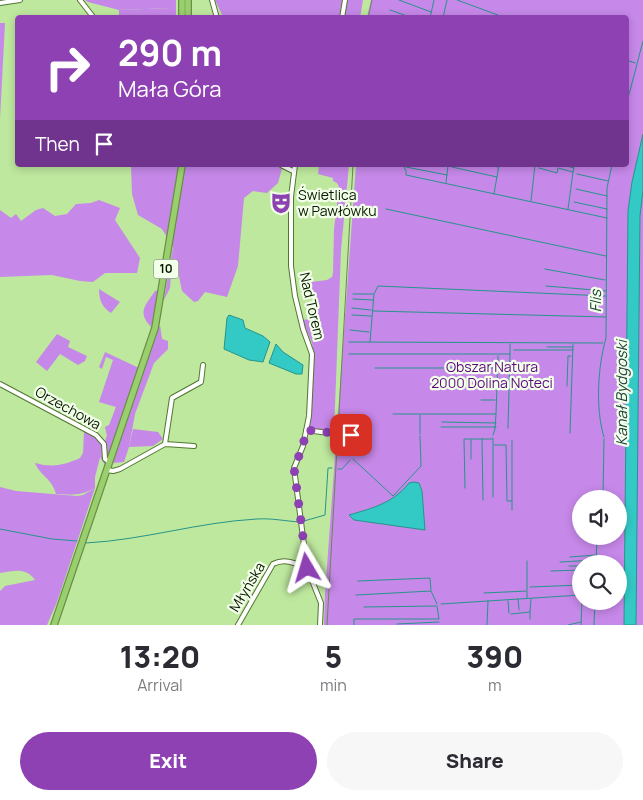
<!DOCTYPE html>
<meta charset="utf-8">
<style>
:root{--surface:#fff;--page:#f7f7f7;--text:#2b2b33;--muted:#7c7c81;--accent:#8d41b3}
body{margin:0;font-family:Manrope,sans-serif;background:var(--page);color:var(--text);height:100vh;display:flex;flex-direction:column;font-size:19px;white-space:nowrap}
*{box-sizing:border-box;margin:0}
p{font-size:16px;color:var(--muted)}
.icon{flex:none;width:28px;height:28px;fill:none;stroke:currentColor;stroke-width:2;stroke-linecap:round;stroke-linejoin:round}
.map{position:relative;height:625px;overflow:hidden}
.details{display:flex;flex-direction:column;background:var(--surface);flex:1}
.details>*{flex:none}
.guide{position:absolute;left:15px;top:15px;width:614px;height:152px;border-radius:5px;box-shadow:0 2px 8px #0003;background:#8d41b3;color:#fff;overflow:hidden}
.fabs{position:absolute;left:572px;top:490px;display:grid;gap:10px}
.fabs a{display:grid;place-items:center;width:55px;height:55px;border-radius:50%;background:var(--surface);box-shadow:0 2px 8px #0003;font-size:25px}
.pin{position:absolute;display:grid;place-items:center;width:42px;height:42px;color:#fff;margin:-21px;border-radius:10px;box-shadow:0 2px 8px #0006}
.me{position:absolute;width:55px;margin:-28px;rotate:353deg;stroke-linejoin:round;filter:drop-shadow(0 0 4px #0008)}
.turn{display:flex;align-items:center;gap:18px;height:105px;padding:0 20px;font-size:22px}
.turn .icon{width:65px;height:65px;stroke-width:2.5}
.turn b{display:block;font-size:35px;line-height:42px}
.then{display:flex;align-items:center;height:48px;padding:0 20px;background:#0003;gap:10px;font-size:19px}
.eta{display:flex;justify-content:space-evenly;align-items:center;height:85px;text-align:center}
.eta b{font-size:30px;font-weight:800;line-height:35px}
.action{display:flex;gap:10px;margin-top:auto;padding:10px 20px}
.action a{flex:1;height:58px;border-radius:30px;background:var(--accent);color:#fff;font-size:20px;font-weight:800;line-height:58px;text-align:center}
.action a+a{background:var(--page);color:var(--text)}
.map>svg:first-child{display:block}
</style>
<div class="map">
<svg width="643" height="625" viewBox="0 0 643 625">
<rect width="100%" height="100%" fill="#bee89e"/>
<!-- green -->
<path fill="#c688e9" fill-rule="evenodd" d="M171 0H176V17H119V10L171 8Z
M371 0H643V625H324L325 594 356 165H626V18L367 17ZM581 499H619V536H581ZM581 564H619V601H581Z
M0 23H5L0 119Z
M319 165H349L341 250 334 432 307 429 314 355 312 343 302 320 317 318 311 282 327 280 332 277 333 273 334 229 339 187 337 183 333 181V178L318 174Z
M99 200 120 208 115 220 140 258 137 273H105L93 282 80 281 52 275 0 277V210L11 218 16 214 21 221 36 210 43 208 55 216 67 214 76 204 91 203Z
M173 247 176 260 171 273 170 288 164 300Z
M159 290 151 327C137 312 145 306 155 291Z
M160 325 162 339 168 341V349L154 363 135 414 129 447 124 462 113 463Z
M105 352 139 368 105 465 100 457 116 407 99 402 113 360 106 357 102 369 99 367Z
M0 487 16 491 77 496 83 495 95 488 57 602 47 625H0V591L5 586 35 580C26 567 14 571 0 573Z"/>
<!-- forest -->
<path fill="#c588e9" d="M85 0H171V8L119 10 88 2Z
M215 0H363L360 18 223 17Z
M131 165H283L278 183 267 193 253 191 244 198 238 266 227 297 205 292 198 301 194 302 182 291 173 247 162 229 138 215 132 194Z
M99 289 120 302 111 313C102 307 99 300 99 289Z
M57 334 70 341 68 347 87 356 85 361 78 365 60 354 47 371 36 362Z
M125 400 109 445 105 427 109 425 116 407Z
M133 429 158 432 163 439 153 446 129 447Z
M84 431 100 440 103 446 95 477V488C80 496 73 495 56 494 51 477 41 477 35 463 53 468 64 465 80 458L83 453Z"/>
<!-- water -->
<path fill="#33c9c5" stroke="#27948a" d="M643 134V190L640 216 636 625H624L628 211 632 182Z
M229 315 243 320 245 328 263 336 270 342 263 362 249 360 224 349 227 318Z
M276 344 283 352 303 365 302 374H296L269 363Z
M414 482 419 483 422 491 425 530 354 520 349 515C373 508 393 503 409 483Z"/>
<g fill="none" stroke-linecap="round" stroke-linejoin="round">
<!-- stream -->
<path stroke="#27948a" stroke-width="1" d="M179 0V18
M399 0 431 12
M457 0 506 18
M390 10 413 18
M390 17 391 18
M430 18 434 0
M443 18 447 0
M626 60 635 63
M626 106 643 41
M403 165 406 171V175L607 218
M488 165 497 167
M563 165 574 168
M406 167 447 175
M452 167 497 177
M539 168 557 173 558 168 573 172
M577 174 608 181
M446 183 448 165
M576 189 607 196
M494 194 499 165
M531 201 535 165
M574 202 607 209
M386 209 606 256
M568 209 574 165
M545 269 605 280
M546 286 606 291
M353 294H373
M353 299 373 300
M352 308 371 310
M373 311 606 317
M352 315 371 316
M350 330 369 332
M349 342 603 343
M370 342 374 294 378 286 606 296
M547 347H573
M514 350H573
M349 354H510V344
M375 368H496
M480 383 497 382
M567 386 568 356H571
M481 400H495
M393 414H496L498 356
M420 415V434
M442 422 496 423
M441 427H496
M508 428 510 354
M570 433 573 344
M493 435 495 429 496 414
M604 437C595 408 598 366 606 338L607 188 612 165
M493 438V445H506L507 501H512
M482 439 483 500
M512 440V510
M493 446V497
M353 459 393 496 421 466 420 436
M471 459V440
M338 469H342L350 460
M465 488 464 439H492
M603 499 604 439
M304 521 325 515 328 468H332
M0 529 52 539 77 541
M86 543C144 540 199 522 257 519 271 518 285 521 299 522
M570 557 596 555
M560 562 596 560
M596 564 597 539 601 536
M569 566H581
M551 571 581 570
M358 581 430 578 431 590
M530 587 581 585
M527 590V561
M484 593 527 591V598
M356 595 431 591 437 604
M518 599 519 610
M508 601 509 613
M441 604 581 595
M364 607 436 606
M511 614 530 612 531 599
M530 619V612
M397 624 439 622
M354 625V619H439L437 606
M487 625 488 601
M568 625 581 622
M581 625 582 601
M594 625 595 601"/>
<!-- minor casing -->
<g stroke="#527731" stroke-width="6">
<path id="minor" d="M80 0 94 18
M212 0 217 18
M0 3 20 0
M342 18 345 0
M281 165 293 171
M295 165 291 197V266L295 296 303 329 312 354 309 416 303 446 294 468 307 568 321 603 320 625
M0 384 96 435 104 444 105 459 109 462
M306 430 336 434 360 435
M165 444 172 398 201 382 203 365
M107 470 113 471 120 469 165 444 194 446
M238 625 273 564C285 558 295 563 307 568"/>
</g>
<!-- highway casing -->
<g stroke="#688f47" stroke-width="8">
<path id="highway" d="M182 18V0
M188 18V0
M54 625 155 328 182 165"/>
</g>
<!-- minor -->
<use href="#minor" stroke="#fff" stroke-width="4"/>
<!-- highway -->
<use href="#highway" stroke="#9acf6d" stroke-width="5.5"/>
<!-- rail -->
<path stroke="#6a8754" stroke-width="1" d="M368 18 372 0
M327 625 353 165"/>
</g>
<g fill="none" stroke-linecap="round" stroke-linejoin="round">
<!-- route -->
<path stroke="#8d41b3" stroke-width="9" stroke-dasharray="0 16.2" d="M307 568 294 468 303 446 306 430 351 435"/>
</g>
<!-- icons -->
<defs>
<g id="theatre-bare" transform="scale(1.725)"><path d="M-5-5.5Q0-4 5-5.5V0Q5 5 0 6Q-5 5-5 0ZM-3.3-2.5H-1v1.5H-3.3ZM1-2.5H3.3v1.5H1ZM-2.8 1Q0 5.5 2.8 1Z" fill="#8d41b3" stroke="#f2ffe9" stroke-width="2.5" paint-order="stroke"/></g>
</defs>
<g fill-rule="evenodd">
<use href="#theatre-bare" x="281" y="203"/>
</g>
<g text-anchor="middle" stroke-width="4.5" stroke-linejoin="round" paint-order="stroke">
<!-- shield labels -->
<rect fill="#f2ffe9" stroke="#505d46" stroke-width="1" x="153.5" y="259.5" width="25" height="19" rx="4"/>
<g font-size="12" font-weight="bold" fill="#0a1800">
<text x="166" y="273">10</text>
</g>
<!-- poi labels -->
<g font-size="14" fill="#0a1800" stroke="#f2ffe9" text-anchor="start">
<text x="298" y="200">Świetlica<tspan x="298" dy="16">w Pawłówku</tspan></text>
</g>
<!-- street labels -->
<g font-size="14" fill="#0a1800" stroke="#f2ffe9">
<text transform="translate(312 306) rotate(77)" y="5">Nad Torem</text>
<text transform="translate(68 408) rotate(29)" y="5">Orzechowa</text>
<text transform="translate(247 587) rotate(-59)" y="5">Młyńska</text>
</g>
<!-- park labels -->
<g font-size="14" fill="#5e0581" stroke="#f2ffe9">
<text x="492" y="372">Obszar Natura<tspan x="492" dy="16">2000 Dolina Noteci</tspan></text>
</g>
<!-- water labels -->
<g font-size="15" font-style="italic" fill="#22403e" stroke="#f2ffe9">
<text transform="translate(596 301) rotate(-90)" y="5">Flis</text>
<text transform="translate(622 393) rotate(-90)" y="5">Kanał Bydgoski</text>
</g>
</g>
</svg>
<div class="fabs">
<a><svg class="icon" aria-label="sound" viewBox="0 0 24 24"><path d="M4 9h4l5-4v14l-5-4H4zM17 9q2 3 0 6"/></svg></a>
<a><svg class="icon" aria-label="search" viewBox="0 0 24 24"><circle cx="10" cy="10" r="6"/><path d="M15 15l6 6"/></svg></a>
</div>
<div class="pin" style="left:351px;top:435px;background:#d93025"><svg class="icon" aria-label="arrive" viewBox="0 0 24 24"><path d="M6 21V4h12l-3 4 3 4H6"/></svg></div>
<svg class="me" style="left:307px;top:568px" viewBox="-20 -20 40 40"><path d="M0-17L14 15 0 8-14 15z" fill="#8d41b3" stroke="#fff" stroke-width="4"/></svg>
<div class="guide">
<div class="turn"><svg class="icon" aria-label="right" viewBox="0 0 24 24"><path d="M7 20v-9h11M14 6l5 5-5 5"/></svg><div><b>290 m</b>Mała Góra</div></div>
<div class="then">Then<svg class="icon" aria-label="arrive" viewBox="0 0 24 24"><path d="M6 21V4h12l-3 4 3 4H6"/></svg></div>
</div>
</div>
<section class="details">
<div class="eta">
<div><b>13:20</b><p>Arrival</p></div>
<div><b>5</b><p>min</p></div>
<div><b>390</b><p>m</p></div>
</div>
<div class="action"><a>Exit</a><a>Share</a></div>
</section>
